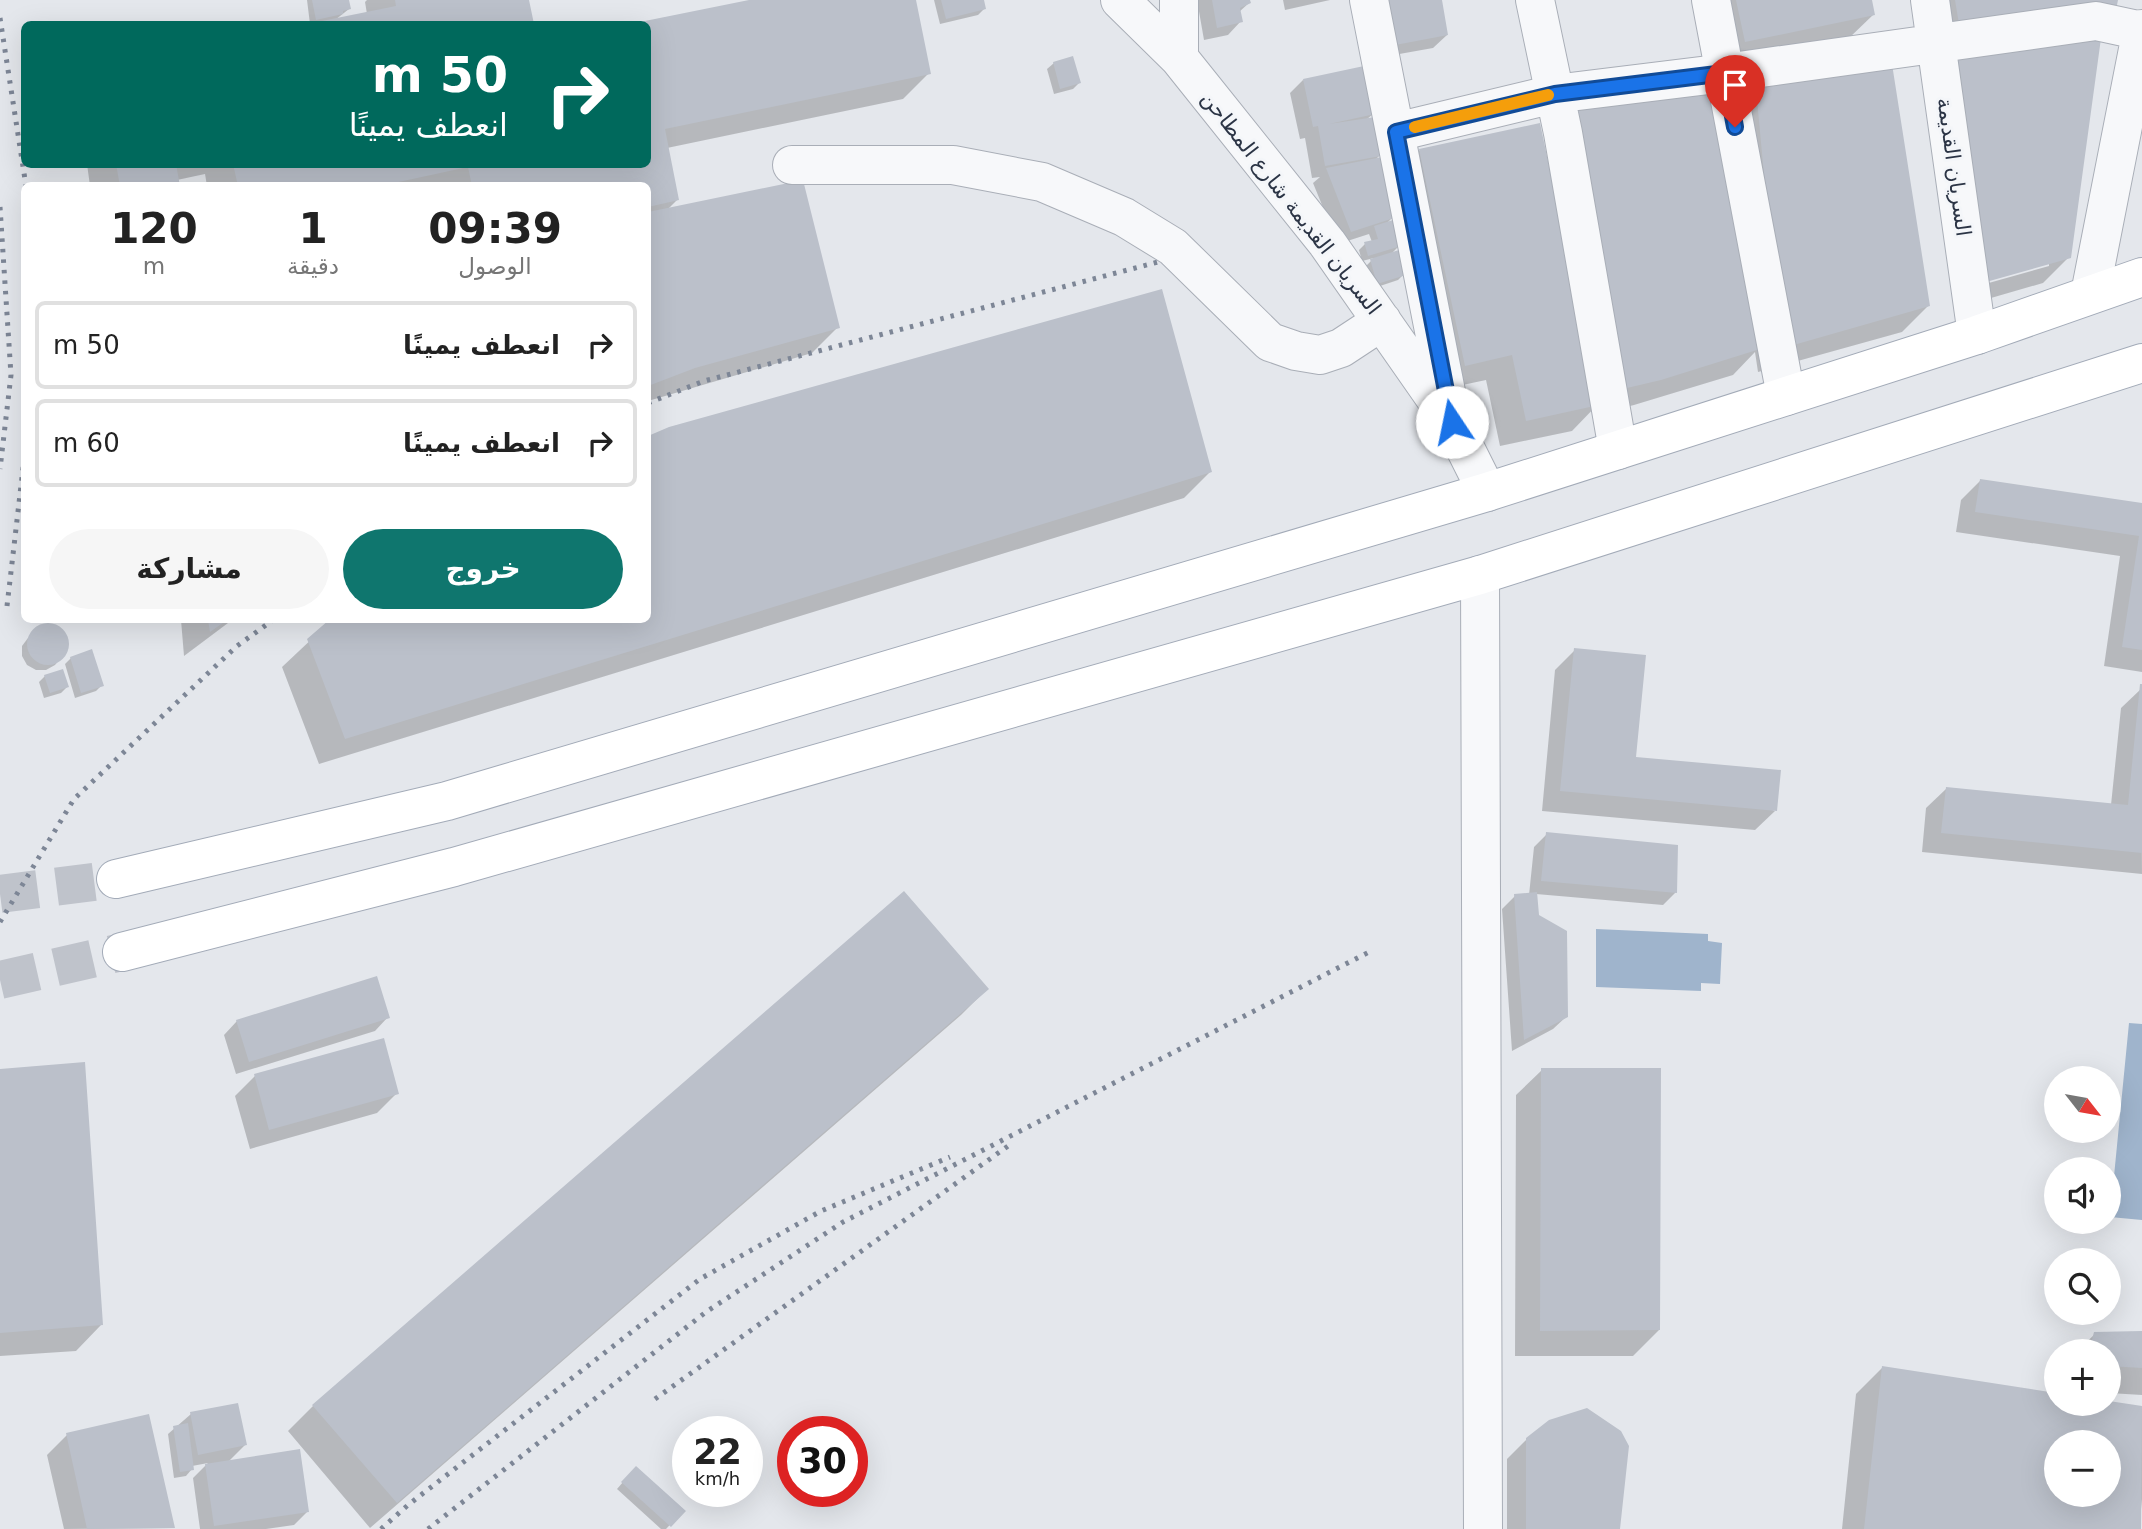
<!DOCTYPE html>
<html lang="ar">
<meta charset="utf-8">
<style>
:root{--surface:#fff;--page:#f6f6f6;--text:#222;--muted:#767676;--line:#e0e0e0;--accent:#0f766e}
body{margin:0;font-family:"DejaVu Sans",Vazirmatn,sans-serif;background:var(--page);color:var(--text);direction:rtl;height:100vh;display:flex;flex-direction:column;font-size:26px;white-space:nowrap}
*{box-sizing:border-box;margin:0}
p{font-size:23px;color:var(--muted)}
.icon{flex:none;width:38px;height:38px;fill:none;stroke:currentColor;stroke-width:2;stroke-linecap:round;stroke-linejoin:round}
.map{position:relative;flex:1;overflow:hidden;direction:ltr}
.details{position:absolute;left:21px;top:182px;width:630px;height:441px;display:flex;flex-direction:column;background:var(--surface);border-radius:10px;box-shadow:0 7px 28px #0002;direction:rtl}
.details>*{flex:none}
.guide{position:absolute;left:21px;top:21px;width:630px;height:147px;border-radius:10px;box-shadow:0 7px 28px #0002;direction:rtl;background:#00695c;color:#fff;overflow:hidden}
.needle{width:46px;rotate:121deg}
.fabs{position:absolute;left:2044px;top:1066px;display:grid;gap:14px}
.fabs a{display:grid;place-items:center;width:77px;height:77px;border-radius:50%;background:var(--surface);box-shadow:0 7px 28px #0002;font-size:35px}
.speed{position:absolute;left:672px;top:1416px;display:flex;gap:14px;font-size:35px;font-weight:700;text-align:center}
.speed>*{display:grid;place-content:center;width:91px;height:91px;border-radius:50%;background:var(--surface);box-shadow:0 7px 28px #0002;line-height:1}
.speed small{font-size:18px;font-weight:400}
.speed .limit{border:10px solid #d22;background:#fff;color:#111}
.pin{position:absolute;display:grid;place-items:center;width:60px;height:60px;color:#fff;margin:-72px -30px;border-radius:50% 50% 50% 0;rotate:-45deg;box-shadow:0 0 7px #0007}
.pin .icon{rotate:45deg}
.me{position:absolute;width:77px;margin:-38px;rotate:349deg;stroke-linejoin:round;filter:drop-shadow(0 0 5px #0008)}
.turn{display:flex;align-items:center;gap:24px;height:147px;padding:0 28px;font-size:32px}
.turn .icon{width:91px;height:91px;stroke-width:2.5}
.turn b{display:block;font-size:49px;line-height:60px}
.eta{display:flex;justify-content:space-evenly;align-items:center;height:119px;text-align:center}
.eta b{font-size:42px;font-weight:700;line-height:49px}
.action{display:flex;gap:14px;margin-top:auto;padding:14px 28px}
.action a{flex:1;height:80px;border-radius:42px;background:var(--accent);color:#fff;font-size:28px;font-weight:700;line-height:80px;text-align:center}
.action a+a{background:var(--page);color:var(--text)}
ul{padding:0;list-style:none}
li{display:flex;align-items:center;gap:21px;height:88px;margin:0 14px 10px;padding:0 14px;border:4px solid var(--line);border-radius:10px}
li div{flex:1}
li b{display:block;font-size:26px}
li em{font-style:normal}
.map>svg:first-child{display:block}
</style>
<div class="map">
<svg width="2142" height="1529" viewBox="0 0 2142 1529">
<rect width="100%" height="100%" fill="#e4e7ec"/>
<!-- water -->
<path fill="#9fb4cc" d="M1596 929 1708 934V941L1722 943 1720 984 1701 983V991L1596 987Z
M2129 1023 2142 1024V1220L2110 1217Z"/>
<!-- shadow -->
<path fill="#0003" fill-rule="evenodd" d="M348 0 349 9 335 20 367 14 365 2 367 0H527L532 24H310L307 0Z
M757 0H914L929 73 903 99 667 148 677 200 667 210 838 327 812 353 648 401V186H207L205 174 177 180 178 186H90L87 164H648V24H638Z
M934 0H982L984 9 978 15 940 24Z
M1197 0H1248L1249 3 1239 12 1241 21 1228 35 1204 40Z
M1283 0H1330L1285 10Z
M1440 0 1447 35 1433 48 1377 58Z
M1705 0H1871L1873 15 1847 40 1720 67Z
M1925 0H2116L1933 48Z
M1054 63 1079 83 1073 89 1054 94 1047 69Z
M1303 80 1373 114 1366 120 1379 156 1374 161 1392 218 1385 225 1399 246 1390 255 1404 274 1398 280 1371 289 1365 267 1374 258 1362 261 1359 250 1365 244 1372 242 1369 234 1338 244 1313 183 1320 177 1312 178 1305 138 1300 139 1290 93Z
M1931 87 2069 257 2043 283 1960 307ZM2049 262V266L1978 286 1977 283Z
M1757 90 1928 306 1902 332 1758 372 1755 352 1733 375 1634 405 1602 413 1600 402 1572 431 1500 446 1486 380 1439 390 1395 176 1420 150 1595 391 1731 116Z
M670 429 1210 472 1184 498 319 764 282 667 332 620H648V438Z
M1980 481 2142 505V672L2104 666 2120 556 1956 532 1961 500Z
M181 620H232L184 656Z
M44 625 54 626 62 631 67 639V650L55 665 46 670H36L27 665 22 656V646L28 638Z
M1575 650 1634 758 1775 811 1755 830 1542 811 1555 670Z
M71 658 102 685 96 691 75 698 65 664Z
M45 676 67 687 61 693 44 698 39 682Z
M2141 689 2142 874 1922 852 1926 808 1946 789 2111 805 2121 708Z
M1547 834 1676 892 1663 905 1536 894 1537 916 1567 1016 1553 1029 1512 1051 1502 909 1515 896 1529 895 1534 847Z
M987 989 961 1015 370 1528 288 1431 313 1406Z
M388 1017 375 1031 236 1074 224 1035 237 1021Z
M1542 1070 1659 1330 1633 1356H1515L1516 1095Z
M0 1071 101 1325 76 1351 0 1356Z
M255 1076 397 1093 377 1113 250 1149 235 1096Z
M2142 1333V1395L2109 1393V1351H2077L2095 1334Z
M1882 1368 2056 1395V1404L2109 1403 2142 1408V1499L2139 1529H1842L1856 1394ZM2056 1442H2109V1494H2056Z
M191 1414 245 1445 228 1462 307 1512 294 1525 266 1529H200L193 1478 208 1463 192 1466V1469L186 1476 174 1478 168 1434Z
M67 1435 173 1528 64 1529 47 1455Z
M1527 1439 1618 1529H1507V1459Z
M630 1474 683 1511 666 1529H661L617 1489Z"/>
<!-- building -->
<path fill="#bbc0ca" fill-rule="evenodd" d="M312 0H349L351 9 343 11V14L316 20Z
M395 0H529L534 24H317V22L396 6Z
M749 0H916L931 74 665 129 679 200 648 207V186H472L468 167 380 186H238L233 164H648V24L635 23Z
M941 0H984L986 9 946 19Z
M1212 0H1250L1251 3 1240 8 1243 22 1217 28Z
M1382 0H1442L1448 35 1390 46Z
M1736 0H1872L1875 15 1745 42Z
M1955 0H2118L2117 5 1959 24Z
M2102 31 2071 258 1986 282 1956 59Z
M1073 56 1081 83 1060 89 1053 62Z
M1892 64 1930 306 1783 348 1775 292 1756 89Z
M1364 66 1375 114 1329 124 1375 117 1381 156 1325 166 1318 126 1313 127 1303 79Z
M1722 87 1760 349 1661 380 1627 388 1577 108Z
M1540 123 1599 405 1526 421 1512 355 1465 366 1419 149Z
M1382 157 1394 218 1351 232 1326 168Z
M116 164H176L180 186H120Z
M803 180 840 328 695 368 648 386V212Z
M1393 220 1401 246 1368 256 1364 242 1378 239 1374 226Z
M1399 250 1406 275 1377 284 1370 259Z
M1162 289 1212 472 345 739 307 639 329 620H648V436L669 427Z
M1980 479 2142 503V650L2122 647 2139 536 1975 512Z
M208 620H227L210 632Z
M27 644a21 21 0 1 1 42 0a21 21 0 1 1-42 0Z
M1574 648 1646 655 1636 757 1781 770 1777 811 1560 791Z
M92 649 104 686 81 693 70 657Z
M63 669 69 687 50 693 44 675Z
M2140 684H2142V853L1941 833 1946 787 2128 805Z
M1546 832 1678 845 1677 893 1541 881Z
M904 891 989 989 397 1503 312 1405Z
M1537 892 1539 915 1567 931 1568 1017 1524 1040 1514 894Z
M377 976 390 1018 249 1062 236 1020Z
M384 1038 399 1094 269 1130 254 1074Z
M85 1062 103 1325 0 1333V1069Z
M1541 1068H1661L1660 1330 1540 1331Z
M2142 1331V1368L2109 1366V1351H2089L2094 1332Z
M1882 1366 2056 1393V1404H2109V1401L2142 1406 2141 1529H1864ZM2056 1442H2109V1494H2056Z
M238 1403 247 1445 198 1455 190 1412Z
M1587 1408 1621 1431 1629 1446 1620 1529H1526V1438L1549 1420Z
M149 1414 175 1528 87 1529 66 1433Z
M188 1423 194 1470 180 1472 173 1426Z
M300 1449 309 1512 214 1526 205 1464Z
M636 1466 686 1511 671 1527 621 1482Z"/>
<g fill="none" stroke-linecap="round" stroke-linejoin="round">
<!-- major-tunnel -->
<path stroke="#bfc3cb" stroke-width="38" stroke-dasharray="38 19" stroke-linecap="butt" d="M0 894 116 879
M0 980 122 952"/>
<!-- minor casing -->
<g stroke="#a9aeb7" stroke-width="40">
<path id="minor" d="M1120 0 1179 58 1327 243 1452 422 1487 492
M1369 0 1449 407
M1535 0 1563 133 1618 450
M1711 0 1786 396
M1930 0 1977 335
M1179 58V0
M1396 132 1554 94 1725 73 2096 21 2142 31
M792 165H953L1042 182 1124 217 1173 247 1270 342 1296 351 1320 355 1341 348 1382 321
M2090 294 2142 29
M1480 575 1483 1529"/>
</g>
<!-- major casing -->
<g stroke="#a3abb8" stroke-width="40">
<path id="major" d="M116 879 447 801 1487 492 1977 335 2142 277
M122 952 454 867 1480 575 2142 363"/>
</g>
<!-- minor -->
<use href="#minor" stroke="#f7f8fa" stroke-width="38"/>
<!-- major -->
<use href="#major" stroke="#fff" stroke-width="38"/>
<!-- rail -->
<path stroke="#7d8696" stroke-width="5" stroke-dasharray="3.5 7" stroke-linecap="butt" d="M0 18 26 186
M0 207 11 375 0 469
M648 403 704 381 1158 262
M7 606 24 460
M0 922 74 799 237 646 273 620
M655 1399 1008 1146
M381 1529 408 1505 700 1279 821 1211 950 1157
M428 1529 706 1312 843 1222 1371 951"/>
</g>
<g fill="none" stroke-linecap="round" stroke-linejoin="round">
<!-- route casing -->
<g stroke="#114b97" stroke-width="18">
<path id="route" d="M1452 422 1396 132 1555 94 1725 73 1735 127"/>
</g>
<!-- route -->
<use href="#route" stroke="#1a73e8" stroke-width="12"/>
<!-- slow -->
<path stroke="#f59e0b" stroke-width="12" d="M1415 127 1548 95"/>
</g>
<g text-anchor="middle" stroke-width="6" stroke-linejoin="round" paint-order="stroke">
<!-- street labels -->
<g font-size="21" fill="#2b3445" stroke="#f4f6f9">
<text transform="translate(1954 167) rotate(82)" y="7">السريان القديمة</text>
<text transform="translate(1291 203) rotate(52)" y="7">السريان القديمة شارع المطاحن</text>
</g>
</g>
</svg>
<div class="fabs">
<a><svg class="needle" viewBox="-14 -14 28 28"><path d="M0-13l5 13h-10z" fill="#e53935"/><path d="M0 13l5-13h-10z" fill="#767676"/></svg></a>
<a><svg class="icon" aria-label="sound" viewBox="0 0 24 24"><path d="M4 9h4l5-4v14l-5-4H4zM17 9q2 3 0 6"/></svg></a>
<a><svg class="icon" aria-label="search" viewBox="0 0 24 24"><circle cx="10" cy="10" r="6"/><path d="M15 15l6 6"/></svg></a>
<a>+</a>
<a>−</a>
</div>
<div class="speed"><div>22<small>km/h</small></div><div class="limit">30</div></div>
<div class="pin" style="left:1735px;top:127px;background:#d93025"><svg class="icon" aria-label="arrive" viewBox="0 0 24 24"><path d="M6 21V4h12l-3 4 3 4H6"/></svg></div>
<svg class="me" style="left:1452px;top:422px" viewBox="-20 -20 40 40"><circle r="19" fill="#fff"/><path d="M0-13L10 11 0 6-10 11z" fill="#1a73e8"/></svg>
<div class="guide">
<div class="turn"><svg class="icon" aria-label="right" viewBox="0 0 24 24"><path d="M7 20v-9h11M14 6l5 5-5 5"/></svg><div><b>50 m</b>انعطف يمينًا</div></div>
</div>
<section class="details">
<div class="eta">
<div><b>09:39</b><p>الوصول</p></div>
<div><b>1</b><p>دقيقة</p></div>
<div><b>120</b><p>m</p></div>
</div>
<ul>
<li><svg class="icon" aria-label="right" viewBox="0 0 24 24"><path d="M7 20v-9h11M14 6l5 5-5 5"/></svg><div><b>انعطف يمينًا</b></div><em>50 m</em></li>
<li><svg class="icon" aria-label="right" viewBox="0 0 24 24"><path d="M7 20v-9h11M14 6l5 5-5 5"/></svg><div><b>انعطف يمينًا</b></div><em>60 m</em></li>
</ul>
<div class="action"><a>خروج</a><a>مشاركة</a></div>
</section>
</div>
